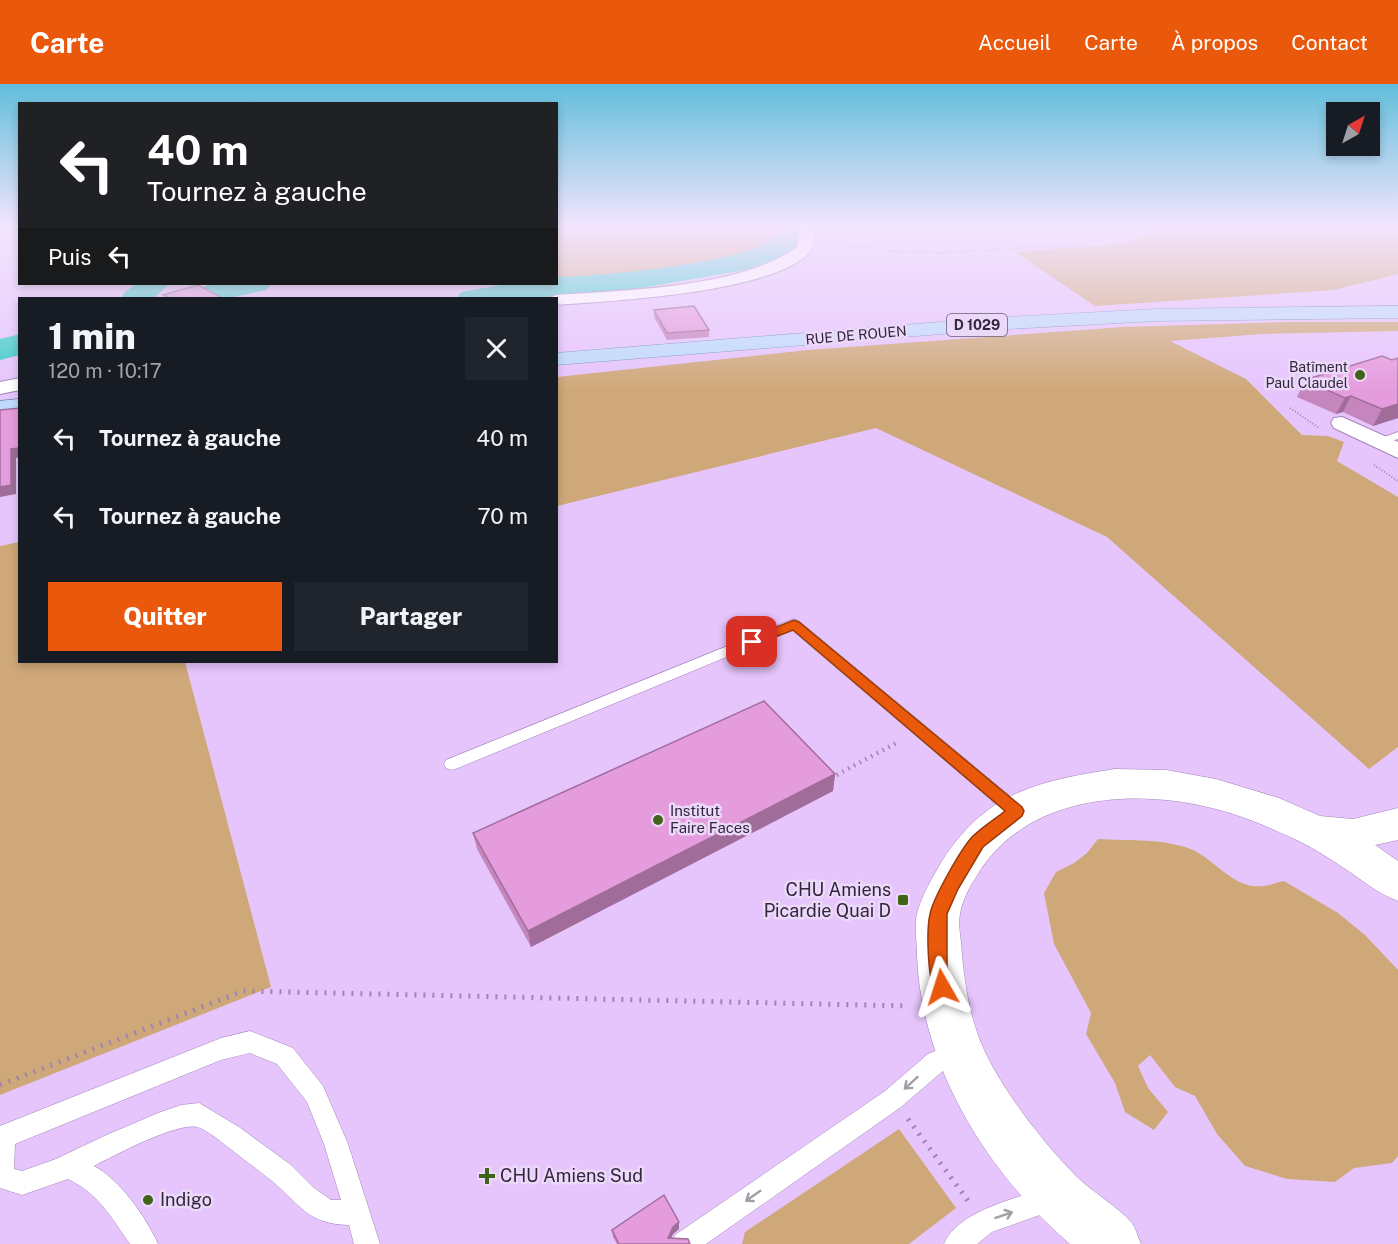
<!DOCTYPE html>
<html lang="fr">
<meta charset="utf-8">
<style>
:root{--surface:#171b24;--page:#20242c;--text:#f1f3f6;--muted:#9ea1a6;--accent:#ea580c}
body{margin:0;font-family:"Public Sans",sans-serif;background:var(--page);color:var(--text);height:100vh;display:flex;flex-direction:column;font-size:22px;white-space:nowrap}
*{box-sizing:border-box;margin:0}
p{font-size:20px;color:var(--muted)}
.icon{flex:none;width:33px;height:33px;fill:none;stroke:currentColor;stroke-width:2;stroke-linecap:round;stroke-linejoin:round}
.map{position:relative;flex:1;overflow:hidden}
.side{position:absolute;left:18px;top:213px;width:540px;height:366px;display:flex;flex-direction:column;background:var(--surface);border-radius:0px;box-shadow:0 3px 9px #0003}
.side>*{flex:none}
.top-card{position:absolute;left:18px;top:18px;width:540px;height:183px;border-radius:0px;box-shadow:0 3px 9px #0003;background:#202124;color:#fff;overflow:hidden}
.needle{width:39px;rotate:39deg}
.tools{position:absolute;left:1326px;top:18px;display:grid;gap:12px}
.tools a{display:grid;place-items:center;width:54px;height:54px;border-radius:0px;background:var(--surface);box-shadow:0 3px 9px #0003;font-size:30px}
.pin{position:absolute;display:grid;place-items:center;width:51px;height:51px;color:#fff;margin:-26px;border-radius:12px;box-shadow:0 3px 9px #0006}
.me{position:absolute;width:66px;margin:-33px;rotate:354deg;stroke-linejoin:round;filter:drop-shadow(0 0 4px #0008)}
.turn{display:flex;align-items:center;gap:21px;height:126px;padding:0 30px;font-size:27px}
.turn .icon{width:78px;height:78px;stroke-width:2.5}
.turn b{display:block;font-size:42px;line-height:51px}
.then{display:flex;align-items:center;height:57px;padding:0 30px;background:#0003;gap:12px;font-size:22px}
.round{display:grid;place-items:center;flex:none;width:63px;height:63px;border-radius:0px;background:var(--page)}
.headline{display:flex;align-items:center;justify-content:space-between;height:102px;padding:0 30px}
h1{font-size:36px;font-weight:800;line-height:45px}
.primary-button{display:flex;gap:12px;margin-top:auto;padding:12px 30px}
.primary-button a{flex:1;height:69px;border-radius:0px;background:var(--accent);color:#fff;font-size:24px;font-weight:800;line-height:69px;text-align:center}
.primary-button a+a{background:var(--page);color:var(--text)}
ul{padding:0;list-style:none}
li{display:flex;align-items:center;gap:18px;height:78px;padding:0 30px}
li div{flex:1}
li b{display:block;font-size:22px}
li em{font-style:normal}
header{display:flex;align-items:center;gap:36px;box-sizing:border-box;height:84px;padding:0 30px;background:var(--accent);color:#fff}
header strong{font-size:28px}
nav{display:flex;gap:33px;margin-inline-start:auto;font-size:21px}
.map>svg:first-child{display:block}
</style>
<header>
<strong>Carte</strong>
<nav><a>Accueil</a><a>Carte</a><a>À propos</a><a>Contact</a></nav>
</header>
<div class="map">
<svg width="1398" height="1160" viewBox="0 0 1398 1160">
<rect width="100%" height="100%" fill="#e6c5fd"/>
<!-- green -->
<path fill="#cfa879" d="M557 144 781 145C779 149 777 154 773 156 731 187 610 194 557 198Z
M1160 144H1398V190L1334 206 1095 222 1015 168 1122 160 1157 147Z
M1285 238H1398V247L1262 250 1170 257 1246 295 1302 351 1328 352 1344 358 1337 377 1398 413V663L1369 685 1107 453 876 344 557 422V293L808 266 1123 243Z
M19 458 20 578H185L271 903 0 1011V462Z
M1098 755C1130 757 1153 754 1185 763 1213 771 1232 806 1262 802 1269 802 1277 798 1284 797L1338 829 1365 851 1398 886V1072L1392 1079 1354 1084 1335 1098 1287 1095 1245 1082 1217 1050 1195 1012 1175 1003 1150 971 1138 982 1148 1004 1168 1028 1154 1046 1125 1028 1115 999 1086 950 1091 929 1054 860 1044 809 1056 788 1074 779 1087 769Z
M899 1045 956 1124 909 1160H742L745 1148Z"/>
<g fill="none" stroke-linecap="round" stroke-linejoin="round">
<!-- river -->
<path fill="#39ccc7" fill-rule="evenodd" d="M780 144H806L800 159 781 174 745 186 612 209 526 214H457L461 208 507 200H556V193C592 192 771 180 780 144Z
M136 200H169L154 214H121L125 208Z
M215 200H271L266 206 229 214H196L193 210 197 204Z
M20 250V271L0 276V255Z"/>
<!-- service casing -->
<g stroke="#a385b8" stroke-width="1">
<path id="service" d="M200 200H210L175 214H165Z
M1398 348V355L1379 360 1373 357Z
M794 535 799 537 1022 722 1025 727 1022 732 1016 734 1010 732 792 546 458 684 452 686 446 684 444 680 446 676Z
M250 947 293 964 323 1002 348 1060 380 1160H354L349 1141C307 1140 301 1121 272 1097 257 1085 242 1074 228 1063 220 1057 206 1045 197 1043 178 1038 112 1072 94 1082 120 1096 146 1133 158 1160H130C111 1133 99 1110 68 1095L22 1111 0 1104V1042L221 954ZM250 969 277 980 307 1018 324 1060 341 1116H331L314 1104 291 1081 239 1043 199 1019 181 1021 158 1029 102 1053 56 1075 22 1087 14 1085 15 1060 221 976Z
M957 957 965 960 968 968 965 976 944 986 901 1023 706 1160H671L675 1151 885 1007 928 970Z
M1050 1103 1059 1106 1062 1115 1059 1124 992 1148 977 1160H944C958 1126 1018 1114 1050 1103Z"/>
</g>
<!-- minor casing -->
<g stroke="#a385b8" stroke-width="2">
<path id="minor" d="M800 144H814C815 153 815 163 808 170 768 209 614 217 556 221V214H549L556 211C626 206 741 204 797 163Z
M20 294V306L0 310V298Z
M1342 333 1398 358V374L1334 344 1331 339 1334 334Z"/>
</g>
<!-- tertiary casing -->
<g stroke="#a385b8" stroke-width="1">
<path id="tertiary" d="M1115 685 1166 686 1216 695 1279 714 1320 732 1353 735 1398 724V756L1375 761 1398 777V817C1377 809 1362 796 1344 784 1329 774 1313 764 1297 756 1271 744 1244 732 1216 725 1132 703 1024 711 976 793 969 804 962 817 960 830 958 839 960 849 961 858 964 900 970 942 991 980 1014 1021 1043 1058 1076 1092 1093 1109 1116 1121 1132 1139 1136 1145 1138 1154 1141 1160H1070C987 1089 921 982 917 871 917 858 914 843 917 830 921 812 933 793 942 777 957 753 977 731 1002 717 1036 697 1078 691 1115 685Z"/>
</g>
<!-- primary casing -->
<g stroke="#718cb6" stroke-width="1">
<path id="primary" d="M1398 222V234L1157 237 990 246 556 281V269L990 234 1157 225Z
M20 315V329L0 331V317Z"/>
</g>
<!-- path-far2 -->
<path stroke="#9d85af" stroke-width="2" stroke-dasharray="1 2" stroke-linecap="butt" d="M829 158 886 167 937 169 1079 161
M1290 324 1319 344
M1374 381 1398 397"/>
<!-- path-far1 -->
<path stroke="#9d85af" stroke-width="4.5" stroke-dasharray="1.5 5" stroke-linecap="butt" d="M831 694 898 658"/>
<!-- path -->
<path stroke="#9d85af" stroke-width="5" stroke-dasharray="2 7" stroke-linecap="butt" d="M0 1001 243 907 908 922
M908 1035 969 1118"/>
<!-- service -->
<use href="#service" fill="#fff" fill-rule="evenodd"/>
<!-- minor -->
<use href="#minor" fill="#fff" fill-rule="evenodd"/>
<!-- tertiary -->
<use href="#tertiary" fill="#fff" fill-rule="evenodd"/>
<!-- primary -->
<use href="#primary" fill="#bedbfb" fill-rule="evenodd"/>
</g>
<!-- wall -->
<path fill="#c586be" d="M654 226 709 246V253L667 256 654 233Z
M1382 272 1398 334 1373 342 1343 328 1336 330 1297 313 1305 296Z
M835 690 833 707 531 863 477 765 473 749Z
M679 1145 673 1150 671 1154 690 1160H617L613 1153 612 1146Z"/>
<!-- shaded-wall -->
<path fill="#a06d9b" d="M1351 312 1343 328 1336 330 1345 314Z
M1398 320V334L1373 342 1382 325Z
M20 364V373L16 374V410L0 413V403L11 365Z
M835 690 833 707 531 863 528 847Z
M679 1138V1145L673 1150 669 1160 668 1154 673 1143Z"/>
<!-- building -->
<path fill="#e59cdd" stroke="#a06d9b" stroke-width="1.5" d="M198 201 222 214H170L163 211Z
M694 222 709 246 667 249 654 226Z
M1382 272 1392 276 1398 274V320L1382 325 1351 312 1345 314 1305 296Z
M20 324V364L11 365V401L0 403V326Z
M764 617 835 690 528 847 473 749Z
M664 1111 679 1138 673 1143 668 1154 688 1155 690 1160H619L612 1146Z"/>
<!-- one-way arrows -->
<defs><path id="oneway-shaft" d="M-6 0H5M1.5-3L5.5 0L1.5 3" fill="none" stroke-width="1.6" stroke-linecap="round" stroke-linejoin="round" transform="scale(1.5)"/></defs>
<g stroke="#a39da7">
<use href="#oneway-shaft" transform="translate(911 999) rotate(138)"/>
<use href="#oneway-shaft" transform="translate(753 1112) rotate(145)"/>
<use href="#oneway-shaft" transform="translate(1004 1131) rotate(-19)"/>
</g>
<!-- sky -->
<linearGradient id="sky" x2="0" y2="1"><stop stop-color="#62bedb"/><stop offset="0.47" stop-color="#f4e5fe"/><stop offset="1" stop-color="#f4e5fe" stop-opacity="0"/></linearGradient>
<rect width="1398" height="306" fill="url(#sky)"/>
<!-- route -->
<path fill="#ea580c" stroke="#983908" stroke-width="1.5" d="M794 536 799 538 1022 723 1024 727 1022 732 983 763 958 805 947 830V882L951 903 948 909 942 911 935 909C928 893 926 848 930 830 933 814 961 765 972 753 982 743 995 735 1005 727L793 546 752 562 745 558 747 555Z"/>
<!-- markers -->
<g fill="#416319" stroke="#ecd9fa" stroke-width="2">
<circle cx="1360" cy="291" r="6"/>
<circle cx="658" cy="736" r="6"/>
<rect x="897" y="810" width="12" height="12" rx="3"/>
<path d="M484 1083h6v6h6v6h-6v6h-6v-6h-6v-6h6z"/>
<circle cx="148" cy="1116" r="6"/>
</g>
<g text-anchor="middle" stroke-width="5" stroke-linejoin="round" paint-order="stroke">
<!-- shield labels -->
<rect fill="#ecd9fa" stroke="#6a5c74" stroke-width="1.5" x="947" y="230" width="60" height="22" rx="4.5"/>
<g font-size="14" font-weight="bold" fill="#32263b">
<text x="977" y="246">D 1029</text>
</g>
<!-- far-street labels -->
<g font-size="14" fill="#32263b" stroke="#ecd9fa">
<text transform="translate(856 251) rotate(-5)" y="5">RUE DE ROUEN</text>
</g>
<!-- far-poi labels -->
<g font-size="14" fill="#32263b" stroke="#ecd9fa" text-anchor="end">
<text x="1348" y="288">Batîment<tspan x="1348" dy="16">Paul Claudel</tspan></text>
</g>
<!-- poi labels -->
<g font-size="15" fill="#32263b" stroke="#ecd9fa" text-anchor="start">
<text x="670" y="732">Institut<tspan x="670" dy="17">Faire Faces</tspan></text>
</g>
<!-- near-poi labels -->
<g font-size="18" fill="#32263b" stroke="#ecd9fa" text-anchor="start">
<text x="891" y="812" text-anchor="end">CHU Amiens<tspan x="891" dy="21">Picardie Quai D</tspan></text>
<text x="500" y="1098">CHU Amiens Sud</text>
<text x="160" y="1122">Indigo</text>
</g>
</g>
</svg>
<div class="tools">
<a><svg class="needle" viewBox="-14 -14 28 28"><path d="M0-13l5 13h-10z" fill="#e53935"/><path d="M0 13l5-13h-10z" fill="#9ea1a6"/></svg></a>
</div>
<div class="pin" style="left:752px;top:558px;background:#d93025"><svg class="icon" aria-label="arrive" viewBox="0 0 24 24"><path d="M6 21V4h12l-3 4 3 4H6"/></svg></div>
<svg class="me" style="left:942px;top:903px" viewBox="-20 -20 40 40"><path d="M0-17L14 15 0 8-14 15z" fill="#ea580c" stroke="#fff" stroke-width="4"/></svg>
<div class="top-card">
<div class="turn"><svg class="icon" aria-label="left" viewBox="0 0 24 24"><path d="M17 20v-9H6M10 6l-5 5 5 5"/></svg><div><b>40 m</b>Tournez à gauche</div></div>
<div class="then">Puis<svg class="icon" aria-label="left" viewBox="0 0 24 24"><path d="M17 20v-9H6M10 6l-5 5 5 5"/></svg></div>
</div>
<section class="side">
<div class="headline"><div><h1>1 min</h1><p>120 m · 10:17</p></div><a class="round"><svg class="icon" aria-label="close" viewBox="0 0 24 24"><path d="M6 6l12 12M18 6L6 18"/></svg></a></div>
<ul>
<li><svg class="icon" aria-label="left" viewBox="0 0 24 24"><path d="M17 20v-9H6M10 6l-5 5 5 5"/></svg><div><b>Tournez à gauche</b></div><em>40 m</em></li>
<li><svg class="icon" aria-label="left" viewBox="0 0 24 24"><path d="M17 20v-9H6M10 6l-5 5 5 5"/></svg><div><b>Tournez à gauche</b></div><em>70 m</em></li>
</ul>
<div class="primary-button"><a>Quitter</a><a>Partager</a></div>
</section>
</div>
